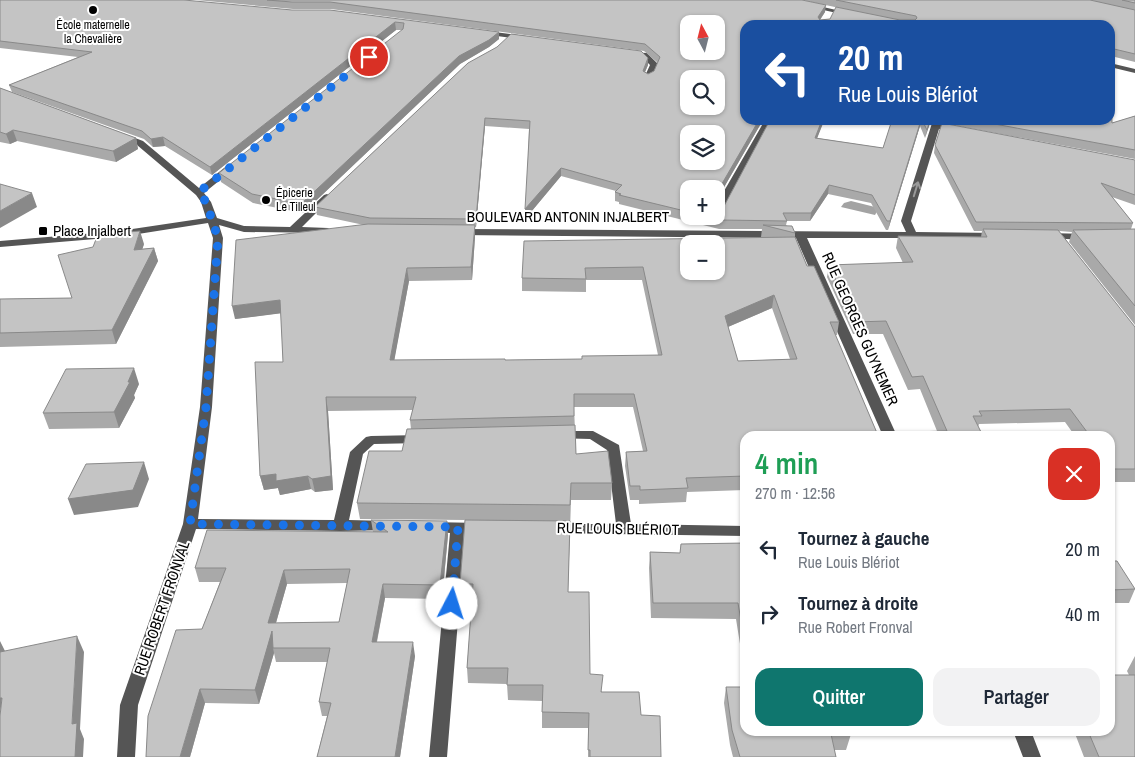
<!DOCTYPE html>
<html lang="fr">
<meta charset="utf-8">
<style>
:root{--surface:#fff;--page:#f2f2f3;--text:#1f2937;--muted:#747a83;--accent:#0f766e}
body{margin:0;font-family:"Archivo Narrow",sans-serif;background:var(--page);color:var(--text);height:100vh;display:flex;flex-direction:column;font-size:19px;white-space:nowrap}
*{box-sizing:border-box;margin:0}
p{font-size:16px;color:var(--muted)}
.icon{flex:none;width:28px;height:28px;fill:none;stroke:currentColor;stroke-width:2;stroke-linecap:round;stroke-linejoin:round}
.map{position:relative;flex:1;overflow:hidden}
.panel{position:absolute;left:740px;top:431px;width:375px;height:305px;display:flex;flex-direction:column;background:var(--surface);border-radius:15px;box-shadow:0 1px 4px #0004}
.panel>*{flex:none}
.banner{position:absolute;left:740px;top:20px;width:375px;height:105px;border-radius:15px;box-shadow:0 1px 4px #0004;background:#1a4fa0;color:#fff;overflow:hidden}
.needle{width:32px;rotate:353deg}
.tools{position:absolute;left:680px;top:15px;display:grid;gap:10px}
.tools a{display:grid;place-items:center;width:45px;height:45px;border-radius:10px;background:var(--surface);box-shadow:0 1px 4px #0004;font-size:25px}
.pin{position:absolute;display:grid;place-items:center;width:42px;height:42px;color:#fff;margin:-21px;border:2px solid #fff;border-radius:50%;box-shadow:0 1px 5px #0007}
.me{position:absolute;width:55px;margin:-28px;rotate:5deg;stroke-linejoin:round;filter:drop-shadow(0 0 4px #0008)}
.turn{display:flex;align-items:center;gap:18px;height:105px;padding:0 15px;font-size:22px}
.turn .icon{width:65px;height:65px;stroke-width:2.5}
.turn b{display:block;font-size:35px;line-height:42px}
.round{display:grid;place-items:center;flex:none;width:52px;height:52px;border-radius:15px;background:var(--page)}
.headline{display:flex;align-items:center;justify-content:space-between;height:85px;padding:0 15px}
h1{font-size:30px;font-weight:600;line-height:38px;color:#1e9e55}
.action{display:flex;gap:10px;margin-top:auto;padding:10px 15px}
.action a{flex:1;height:58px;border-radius:15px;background:var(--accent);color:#fff;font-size:20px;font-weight:600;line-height:58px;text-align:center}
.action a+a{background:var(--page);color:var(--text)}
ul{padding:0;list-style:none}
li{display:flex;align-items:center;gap:15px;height:65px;padding:0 15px}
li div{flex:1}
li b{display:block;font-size:19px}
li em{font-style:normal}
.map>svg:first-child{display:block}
</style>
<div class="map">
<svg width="1135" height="757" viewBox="0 0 1135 757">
<rect width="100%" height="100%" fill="#fff"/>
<!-- water -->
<path fill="#a3a3a3" d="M851 201 879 208 875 215 841 207 844 203Z"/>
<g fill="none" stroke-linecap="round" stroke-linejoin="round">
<!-- minor -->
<path fill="#555" fill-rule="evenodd" d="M779 0H792L854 14 850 16Z
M479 30 527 36 531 38 527 40 482 34H479Z
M630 52 647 53 657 63 658 65 651 80 644 78 650 65 642 57 630 56Z
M1110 63 1135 69V73L1110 67Z
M765 120H773L721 214 720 216H713H716V205Z
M933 120H941L940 124 962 130 958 133 939 129 911 221 916 232 998 233 1002 234 1003 236 1002 238H807L897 436H883L796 238 460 235 455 232 460 229 906 232 901 221Z
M122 133 143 141 199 188 229 164H235V168L204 193 211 202 217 218 244 226 290 227 324 195 327 194 332 197 302 227 328 228 333 231 332 233 244 232 219 225 223 238 212 407 198 519 334 520 350 452 366 437 371 436 421 435 426 436 428 439 426 442 421 443 374 444 363 454 349 520 388 521 393 522 395 526 393 530 340 531 196 529 138 705 135 757H117L120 705 183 524 200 407 213 238 208 223 119 237 0 247V241L119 231 206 218 201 202 196 195 137 145 119 138V134Z
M1048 233 1088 234 1093 237 1088 240 1044 238 1043 236 1044 234Z
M559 431H593L619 445 631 524 745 526V536L548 533 546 529 548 525 553 524H616L607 450 590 439 554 438 552 435 554 432Z
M430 522 480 523 485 524 487 528 485 532 465 533 447 757H429L450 533 425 531 423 527 425 523Z
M1013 731H1031L1041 757H1023Z"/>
</g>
<!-- wall -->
<path fill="#a9a9a9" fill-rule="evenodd" d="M0 0 292 10H330L499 39 489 47 460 64 303 213 253 203 221 182 219 173 403 30H396L212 175 165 146 153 147 144 139 12 92 9 85 78 57 0 48Z
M196 0H802L825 12 820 20 830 19 863 13 802 0H1135V10L1105 3 1135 10V62L1111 56 1112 123 1135 116V159L942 123V120H1110V25H745V120H763L716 201V189H689V216H716L723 208 770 120H824L817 138 883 148 892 120H931L925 138 920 126 888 230H886L871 203 828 194 810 221H787L786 225 795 233V237L807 266 839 322 837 335H835L877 433 937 431 920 389 908 390 883 334H853L827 277 829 265 903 263 896 248 898 236 981 237 982 231H974L934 153 935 145 1135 160V205L1112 197 1133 223 1131 229H1135V325L1069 242 1072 232 1059 231 1135 327V482H1110V436H1075L1065 422 979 424 978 427 983 436H745V490L687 492 686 502 639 504V500H630L625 466 626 452 643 451 633 407H574L576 454 612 483 611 500H571L568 592 590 674 602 692 641 715 661 757H588V728H542V701L508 700 507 684 468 683 467 668 472 599H462L460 584 465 520 360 519 357 503 402 451 411 429 410 420 413 410 328 411 333 490 315 492 311 489 280 495 278 488 264 490 260 476 283 362 281 313 235 319 364 225 317 215 315 207 468 63 648 65 645 72 648 74 654 71 658 63 644 51 331 9H293ZM485 126 529 129 526 218 561 176 616 191 615 192V201L619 202V204L719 229H762L761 237 522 278V291L586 292V280H642L658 355 582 359 505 360H394L409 281 472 280 475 237V227H476ZM772 308 790 359 738 361 728 327Z
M0 88 136 138 138 149 116 162 17 141 10 144 0 142Z
M144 244 142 249 154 248 158 261 116 344 0 347V299L72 298Z
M139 384 134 395 135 398 119 428 49 429 43 413Z
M371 520 448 535 442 599 385 598 377 642 415 656 400 757H317L327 716H322L319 702 327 662H276L274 653 259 704 205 703 190 757 202 629 220 582H199L195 568 373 532ZM347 583 339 622 276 623 287 584Z
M745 534V675L736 619 651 618 649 568 650 552 680 553 681 544 743 543Z
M1110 561 1135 589 1129 603H1110Z
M1135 656V757H1084L1074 731H1110L1129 675 1127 671Z
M726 687 851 734 846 750H834L836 757H733L730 745 724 703Z"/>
<!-- shaded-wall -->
<path fill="#898989" d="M826 5 825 12 817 24 818 17Z
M395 22 396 30 212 175 210 167Z
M499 32V39L489 47 460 64 303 213 301 204 459 56Z
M648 58V65L642 79 643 71Z
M485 118V126L476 227V219Z
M759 120H763L716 201V194Z
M822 120H824V121L814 146 815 138Z
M921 120 920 126 888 230 890 221Z
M930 120H931L925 138 927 130Z
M13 130 17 141 10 144 6 134Z
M163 137 165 146 153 147 151 139Z
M136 138 138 149 116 162 113 151Z
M561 168V176L526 218 525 209Z
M829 185 828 194 810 221 811 213Z
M32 193 37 207 0 228V211Z
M475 225V237L472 280 471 267Z
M140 231 144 244 138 263 134 250Z
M154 248 158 261 116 344 112 330Z
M407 268 409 281 392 373 390 360Z
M774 295 772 308 723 329 725 316Z
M280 300 283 313 235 319 232 306Z
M134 368 139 384 134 395 135 398 119 428 114 412Z
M326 397 328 411 333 490 315 492 312 479Z
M144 462 149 479 138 507 74 515 68 499Z
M276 474 308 476 311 489 280 495 278 488 264 490 260 476Z
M447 521 448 535 442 599 440 585Z
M284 570 287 584 273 633V648L274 653 259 704 255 690 268 623Z
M383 584 385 598 374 655 372 642Z
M77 636 84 652 80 729 84 739 83 757H75L72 724Z
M0 641 7 655H0Z
M413 642 415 656 400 757H395Z
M200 689 205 703 190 757H180Z
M0 698H2L0 715Z"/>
<!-- building -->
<path fill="#c4c4c4" stroke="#898989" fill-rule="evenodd" d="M0 0H184L292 10H330L499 32 489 40 459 56 301 204 252 194 219 173 403 29 404 23 395 22 210 167 163 137 151 139 142 131 9 85 92 52 0 41Z
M267 0H802L826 5 818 17 820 20 830 19 836 7 900 20H915L917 18 916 16 836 0H1090L1135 10V54L1110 48 1112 123 1135 116V150L973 120H1110V25H877L866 23 865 25H745V120H759L716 194V189H689V212L619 195 621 194 615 192 622 185 561 168 525 209 530 121 485 118 476 219 370 218 315 207 468 63 497 47 511 34 641 51 648 58 643 71 648 74 654 71 660 57 645 44 330 2H292ZM689 24H716V51H689ZM689 79H716V106H689ZM689 134H716V161H689Z
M1122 0H1135V3Z
M0 88 136 138 113 151 13 130 6 134 0 132Z
M770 120H822L815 138 883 148 892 120H921L890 221H887L872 195 829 185 811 213H783L787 221 720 220 704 216H716V209L723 208Z
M922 120H930L927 130Z
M942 123 1135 160V195L1101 183 1133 223 976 222 935 145Z
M0 184 32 193 0 211Z
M368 224 475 225 471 267 407 268 390 360 505 359V360L582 359V356L662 355 643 267 585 268 586 279 522 278 524 241 795 237 807 266H814L839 322H830L877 433 947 431 923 376 912 377 886 321 855 322 829 265 913 262 898 236 987 237 983 229 1058 230 1135 327V469H1113L1110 464V436H1090L1070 409 979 411 982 416H973L983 436H921L919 433 917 436H745V476L686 478 688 488 640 490V486H630L626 452 647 451 634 394H574V416L410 420 416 397H326L331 476 312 479 308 476 276 481V474L260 476 255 362H283L280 300 232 306 236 240ZM689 244H716V271H689ZM774 295 797 359 738 361 725 316Z
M763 225 792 226 795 233Z
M1135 229V306L1073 230Z
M140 231 134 250 154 248 112 330 0 333V299L72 298 58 255 93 247 98 234Z
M134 368 128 382H130L114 412 43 413 66 369Z
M575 425 576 454 608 451 612 483H571L570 505 357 503 369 451H402L407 429Z
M144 462 133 490 68 499 86 464Z
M371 520 447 521 440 585 383 584 372 642H413L395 757H317L331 703 319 702 330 648H273L272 631 255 690 200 689 180 757H146L148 716 176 630 202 629 226 568H195L207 530 388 532ZM350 569 339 622 268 623 284 570Z
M465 520 570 521 568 592H589L590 674 603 675 601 692H639L641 715 660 716 661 757H590V750H588L589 713 542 712 543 685H507L508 668H467L473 584H460Z
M745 543V645L738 603H653L650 552 680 553 681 544Z
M1110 561H1117L1135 589 1110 590Z
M77 636 72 724 77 723 75 757H0V716L2 698H0V652Z
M1110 675H1135V757H1099L1088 731H1110Z
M726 687H745V731H850L851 734H831L836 757H740L732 730Z"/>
<!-- one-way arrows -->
<defs><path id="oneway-shaft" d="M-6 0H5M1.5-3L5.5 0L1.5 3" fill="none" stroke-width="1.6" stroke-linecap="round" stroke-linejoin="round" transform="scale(1.25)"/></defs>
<use stroke="#999" href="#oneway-shaft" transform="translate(916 189) rotate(-73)"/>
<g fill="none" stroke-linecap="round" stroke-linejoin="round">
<!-- route -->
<path stroke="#1a73e8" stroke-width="9" stroke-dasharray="0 16.2" d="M369 57 199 192 206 202 218 238 206 407 190 524 458 527 452 604"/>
</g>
<!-- markers -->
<g fill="#000" stroke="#fff" stroke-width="2">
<circle cx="93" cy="10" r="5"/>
<circle cx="266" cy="200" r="5"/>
<rect x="38" y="226" width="10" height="10" rx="2.5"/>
</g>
<g text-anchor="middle" stroke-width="4" stroke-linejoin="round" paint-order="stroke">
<!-- far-poi labels -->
<g font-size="12" fill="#000" stroke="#fff">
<text x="93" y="29">École maternelle<tspan x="93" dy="14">la Chevalière</tspan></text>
<text x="276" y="197" text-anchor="start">Épicerie<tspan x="276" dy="14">Le Tilleul</tspan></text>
</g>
<!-- street labels -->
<g font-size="15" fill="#000" stroke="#fff">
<text x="568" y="222">BOULEVARD ANTONIN INJALBERT</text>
<text transform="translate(860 329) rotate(66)" y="5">RUE GEORGES GUYNEMER</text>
<text transform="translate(618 529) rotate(1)" y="5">RUE LOUIS BLÉRIOT</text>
<text transform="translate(162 608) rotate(-71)" y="5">RUE ROBERT FRONVAL</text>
</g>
<!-- poi labels -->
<g font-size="15" fill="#000" stroke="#fff" text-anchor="start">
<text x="53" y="236">Place Injalbert</text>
</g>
</g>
</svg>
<div class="tools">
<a><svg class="needle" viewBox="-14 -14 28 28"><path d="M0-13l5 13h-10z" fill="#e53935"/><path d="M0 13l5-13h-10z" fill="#747a83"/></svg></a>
<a><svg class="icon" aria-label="search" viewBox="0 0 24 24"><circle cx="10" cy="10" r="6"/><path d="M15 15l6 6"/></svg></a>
<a><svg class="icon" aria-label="layers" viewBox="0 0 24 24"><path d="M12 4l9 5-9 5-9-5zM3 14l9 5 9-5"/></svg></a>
<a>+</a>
<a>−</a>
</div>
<div class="pin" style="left:369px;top:57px;background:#d93025"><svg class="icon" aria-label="arrive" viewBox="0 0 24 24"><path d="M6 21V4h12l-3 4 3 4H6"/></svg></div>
<svg class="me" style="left:452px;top:604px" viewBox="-20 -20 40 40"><circle r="19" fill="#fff"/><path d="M0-13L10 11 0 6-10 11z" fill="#1a73e8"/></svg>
<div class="banner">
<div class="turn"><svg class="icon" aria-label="left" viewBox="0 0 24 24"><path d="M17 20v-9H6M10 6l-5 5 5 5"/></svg><div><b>20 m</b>Rue Louis Blériot</div></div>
</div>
<section class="panel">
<div class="headline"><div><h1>4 min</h1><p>270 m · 12:56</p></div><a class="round" style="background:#d93025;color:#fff"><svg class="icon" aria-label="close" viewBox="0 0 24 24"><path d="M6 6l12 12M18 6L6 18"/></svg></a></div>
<ul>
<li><svg class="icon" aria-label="left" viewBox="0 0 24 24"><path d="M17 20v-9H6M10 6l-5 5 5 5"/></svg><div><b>Tournez à gauche</b><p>Rue Louis Blériot</p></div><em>20 m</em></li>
<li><svg class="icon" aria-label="right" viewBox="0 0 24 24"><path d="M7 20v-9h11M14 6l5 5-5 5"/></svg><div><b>Tournez à droite</b><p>Rue Robert Fronval</p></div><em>40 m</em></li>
</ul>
<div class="action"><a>Quitter</a><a>Partager</a></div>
</section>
</div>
